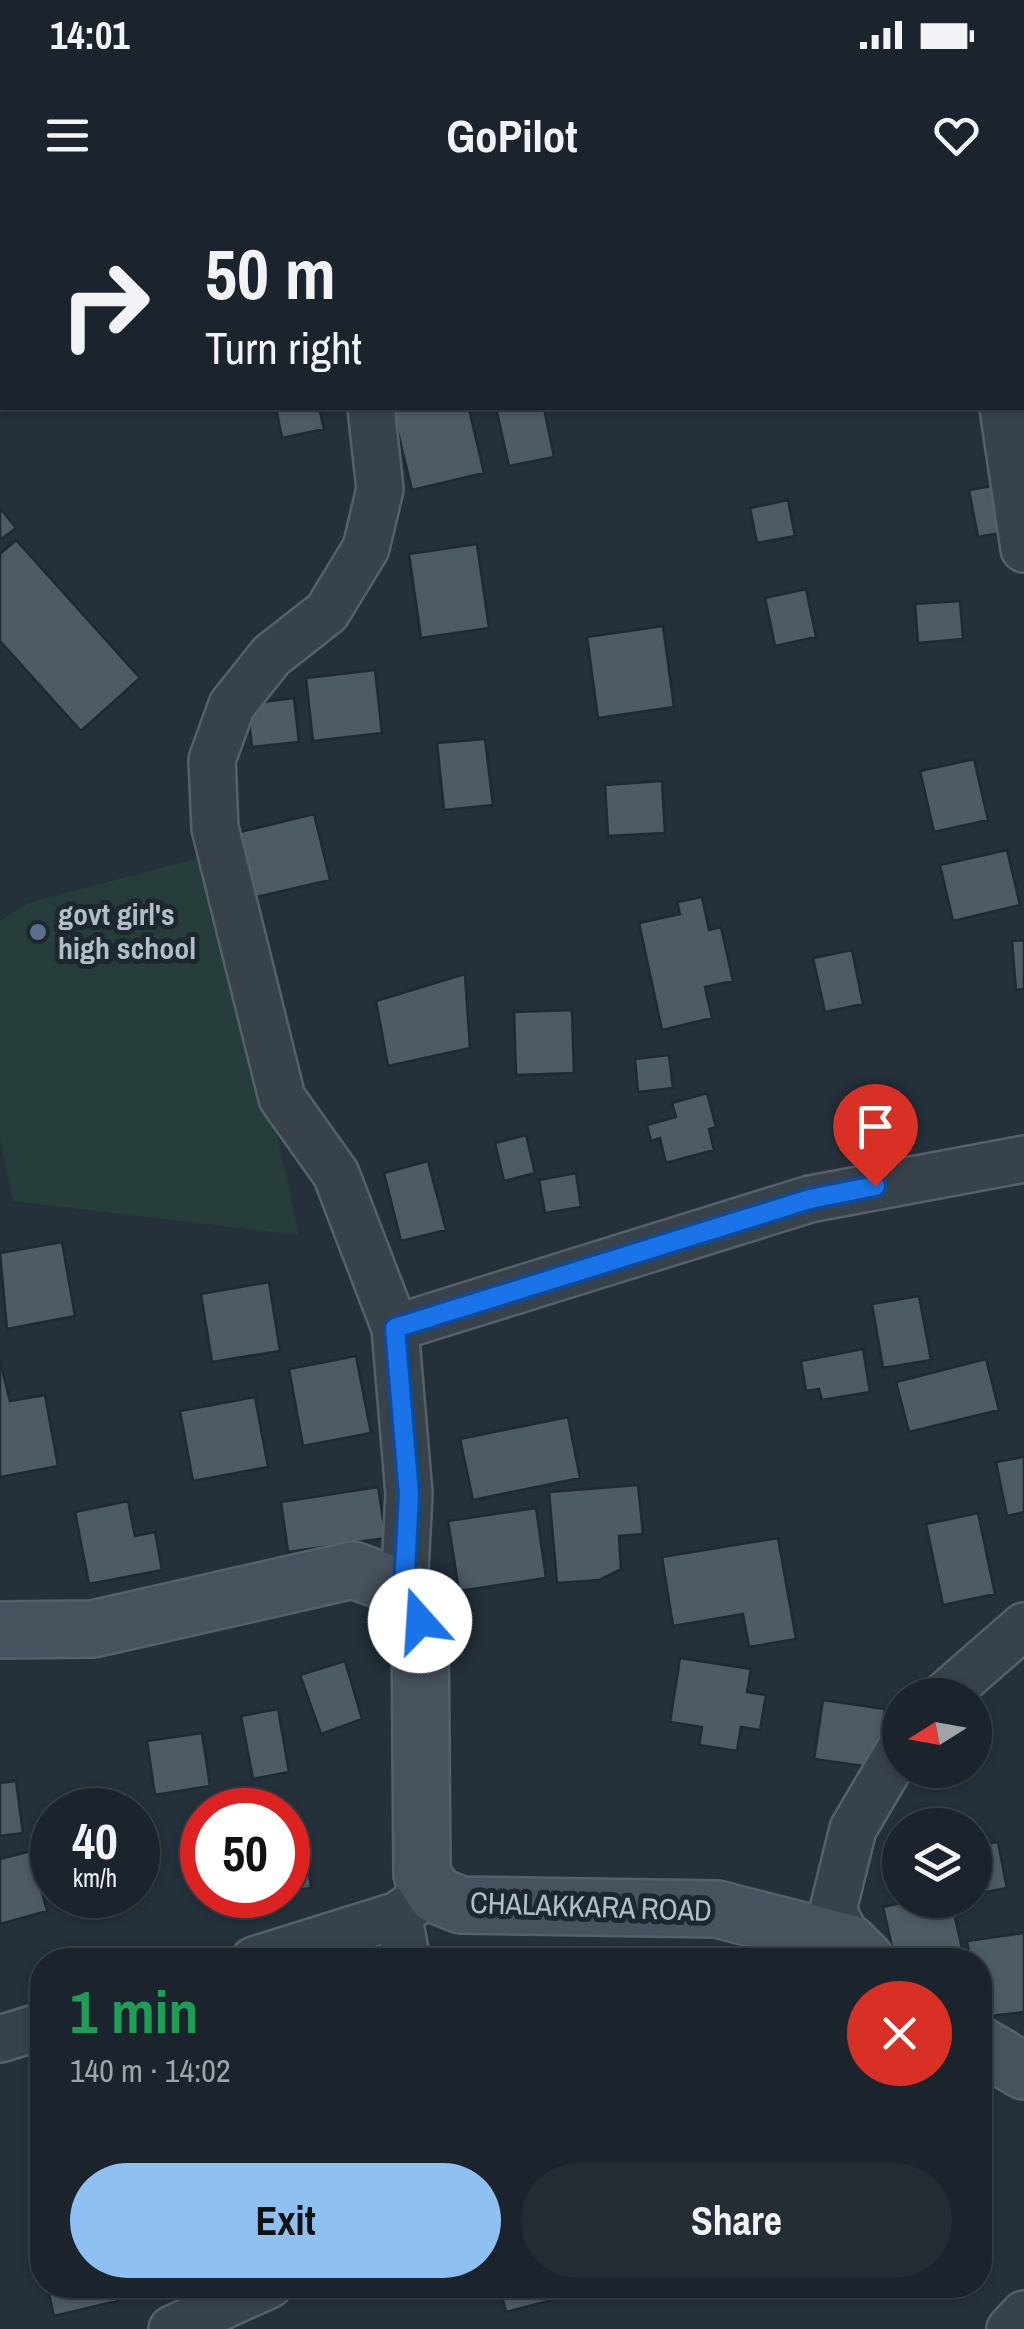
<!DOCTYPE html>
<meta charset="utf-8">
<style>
:root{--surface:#1b242c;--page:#242c34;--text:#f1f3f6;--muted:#a0a4a9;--line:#394148;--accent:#8ec0f1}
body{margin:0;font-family:"Archivo Narrow",sans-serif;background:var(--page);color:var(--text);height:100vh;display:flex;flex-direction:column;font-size:38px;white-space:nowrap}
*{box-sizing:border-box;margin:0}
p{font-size:32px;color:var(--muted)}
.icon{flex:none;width:55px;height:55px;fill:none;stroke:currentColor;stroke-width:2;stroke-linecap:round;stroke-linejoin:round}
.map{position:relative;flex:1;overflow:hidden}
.side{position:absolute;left:30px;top:1748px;width:962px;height:350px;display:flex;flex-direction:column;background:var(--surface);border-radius:40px;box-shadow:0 2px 8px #0004,0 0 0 2px var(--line)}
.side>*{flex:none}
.banner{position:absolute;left:0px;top:0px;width:1025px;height:210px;box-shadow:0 2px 8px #0004,0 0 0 2px var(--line);background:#1b242c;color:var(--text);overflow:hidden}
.needle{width:65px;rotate:259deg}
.tools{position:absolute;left:882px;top:1478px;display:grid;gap:20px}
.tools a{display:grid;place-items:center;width:110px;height:110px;border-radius:50%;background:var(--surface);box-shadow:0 2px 8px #0004,0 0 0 2px var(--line);font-size:50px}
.speed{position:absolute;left:30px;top:1588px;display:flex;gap:20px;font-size:50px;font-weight:700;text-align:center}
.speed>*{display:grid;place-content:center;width:130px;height:130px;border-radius:50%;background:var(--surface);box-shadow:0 2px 8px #0004,0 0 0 2px var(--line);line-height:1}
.speed small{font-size:25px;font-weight:400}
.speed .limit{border:15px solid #d22;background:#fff;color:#111}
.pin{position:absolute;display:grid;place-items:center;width:85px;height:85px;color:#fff;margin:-102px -42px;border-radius:50% 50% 50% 0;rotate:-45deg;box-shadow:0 0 10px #0007}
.pin .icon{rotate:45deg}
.me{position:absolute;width:110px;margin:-55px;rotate:341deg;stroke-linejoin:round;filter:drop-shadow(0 0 8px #0008)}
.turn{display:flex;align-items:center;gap:35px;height:210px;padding:0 40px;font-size:45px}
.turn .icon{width:130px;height:130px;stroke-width:2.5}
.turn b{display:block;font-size:70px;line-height:85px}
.round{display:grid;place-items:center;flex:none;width:105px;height:105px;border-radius:52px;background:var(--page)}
.summary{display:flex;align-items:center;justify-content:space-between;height:170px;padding:0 40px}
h1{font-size:60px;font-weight:800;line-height:75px;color:#1e9e55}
.primary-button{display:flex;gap:20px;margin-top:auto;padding:20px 40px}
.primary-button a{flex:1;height:115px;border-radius:60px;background:var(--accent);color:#111;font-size:40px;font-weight:800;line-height:115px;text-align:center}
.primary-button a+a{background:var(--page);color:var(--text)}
.status{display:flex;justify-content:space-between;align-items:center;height:70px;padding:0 50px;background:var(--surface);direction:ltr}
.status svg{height:28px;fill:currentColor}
header{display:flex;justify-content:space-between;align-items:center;height:130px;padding:0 40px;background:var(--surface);font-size:45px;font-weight:800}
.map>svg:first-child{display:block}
</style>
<div class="status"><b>14:01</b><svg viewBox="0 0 49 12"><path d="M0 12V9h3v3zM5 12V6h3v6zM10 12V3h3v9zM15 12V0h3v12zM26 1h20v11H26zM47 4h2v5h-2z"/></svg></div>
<header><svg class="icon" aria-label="menu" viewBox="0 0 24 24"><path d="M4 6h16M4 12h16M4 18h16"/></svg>GoPilot<svg class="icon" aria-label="heart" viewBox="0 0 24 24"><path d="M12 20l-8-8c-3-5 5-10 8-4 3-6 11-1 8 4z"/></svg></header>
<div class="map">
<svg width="1024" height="2129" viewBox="0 0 1024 2129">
<rect width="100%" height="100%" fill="#24303a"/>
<!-- green -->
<path fill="#273d3c" d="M214 654 299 1035 13 1001 0 939V721L28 703Z"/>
<!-- building -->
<path fill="#4d5b65" stroke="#1f2932" stroke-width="2.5" d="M276 208H319L324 229 282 238Z
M392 208H474L469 209 484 273 412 290Z
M496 208H544L554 257 509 266Z
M997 285 1005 332 978 337 969 290Z
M788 300 795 336 757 343 750 308Z
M0 308 16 328 0 340Z
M16 340 140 478 81 531 0 441V354Z
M477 344 489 428 421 438 409 354Z
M806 389 816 437 775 446 765 398Z
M960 401 963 439 918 443 915 404Z
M663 426 674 507 598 518 587 437Z
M375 470 382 533 313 541 306 478Z
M294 498 299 542 252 547 247 504Z
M485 539 493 605 444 610 437 543Z
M974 559 988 620 934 632 920 571Z
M662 581 665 633 608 636 605 585Z
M314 614 330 680 252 698 236 633Z
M1007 650 1020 705 953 721 940 665Z
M702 697 709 730 721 727 733 781 705 787 712 818 662 830 639 723 680 714 677 702Z
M1024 740V789L1016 790 1012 741Z
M852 750 863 804 825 812 813 758Z
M465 774 470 848 388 866 376 801Z
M572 810 574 873 516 875 514 812Z
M669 855 673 888 638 892 635 859Z
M707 893 716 927 709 929 714 950 666 963 660 938 651 941 647 925 676 917 672 903Z
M526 935 535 973 504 981 495 943Z
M428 961 446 1030 401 1041 384 973Z
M576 973 581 1007 545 1013 539 980Z
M62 1042 75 1116 7 1129 0 1053Z
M269 1082 280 1151 212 1162 201 1094Z
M919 1096 931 1160 883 1168 872 1104Z
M863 1149 870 1192 822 1200 819 1189 806 1191 801 1161Z
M356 1156 371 1233 303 1246 289 1169Z
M986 1159 999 1210 909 1232 896 1182Z
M0 1161 10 1201 45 1195 58 1266 0 1277Z
M255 1197 268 1267 193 1281 180 1211Z
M568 1217 580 1278 473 1300 460 1239Z
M1024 1257V1312L1007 1316 996 1262Z
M638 1285 643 1334 619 1336 621 1369 599 1380 557 1383 549 1292Z
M378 1287 386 1338 288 1352 281 1302Z
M128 1301 135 1336 155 1332 162 1370 89 1384 75 1312Z
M536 1308 546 1378 459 1391 448 1321Z
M978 1313 995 1394 943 1405 926 1324Z
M778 1338 796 1439 749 1447 743 1414 673 1426 662 1357Z
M680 1458 751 1469 747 1492 766 1495 760 1530 741 1527 737 1551 699 1545 702 1527 670 1522Z
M345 1461 362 1519 321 1534 300 1475Z
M823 1500 885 1509 877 1568 814 1559Z
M278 1509 289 1572 253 1579 241 1516Z
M202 1533 210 1586 155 1595 147 1541Z
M16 1581 23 1633 0 1636V1583Z
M303 1621 311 1688 288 1691V1623Z
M998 1642 1007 1688 975 1694V1646Z
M31 1651 47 1711 0 1724V1659Z
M914 1700H951L964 1757 895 1760 883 1707Z
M1024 1733V1812L980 1817V1760H970L967 1741Z
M42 1895V1939L39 1940 30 1898Z
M47 2085H114L117 2101 54 2116Z
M499 2085H552L556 2099 506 2112Z"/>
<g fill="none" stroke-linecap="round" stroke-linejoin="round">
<!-- minor casing -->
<g stroke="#566069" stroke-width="50">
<path id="minor" d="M310 0 312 2
M973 0V2
M371 208 380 289 366 348 327 412 271 456 232 505 212 560 215 628 282 898 336 974 395 1128 409 1294 404 1389
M1003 208 1024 349
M395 1128 810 999 1024 959
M945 1495 1024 1426
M398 1715 407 1760
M849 1743 833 1710 853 1629 900 1549
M254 1760 398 1715 412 1705 426 1683
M0 1839 42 1826
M172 2129 269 2085
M1010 2129 1024 2114"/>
</g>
<!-- secondary casing -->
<g stroke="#566069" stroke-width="60">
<path id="secondary" d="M0 1430 93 1429 353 1370 404 1389 420 1421 422 1674 436 1695 461 1705 717 1709 849 1743 866 1760
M980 1845 1024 1871"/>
</g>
<!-- minor -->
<use href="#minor" stroke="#38424b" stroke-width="45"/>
<!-- secondary -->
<use href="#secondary" stroke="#46525d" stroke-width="55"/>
</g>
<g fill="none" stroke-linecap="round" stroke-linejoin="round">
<!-- route casing -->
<g stroke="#114b97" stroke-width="25">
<path id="route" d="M420 1421 404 1389 409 1294 395 1128 810 999 875 986"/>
</g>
<!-- route -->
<use href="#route" stroke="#1a73e8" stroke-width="18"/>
</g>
<!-- markers -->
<circle fill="#5c6f8a" stroke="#1d2730" stroke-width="4" cx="38" cy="732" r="10"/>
<g text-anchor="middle" stroke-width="10" stroke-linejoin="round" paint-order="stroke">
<!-- poi labels -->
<g font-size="30" font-weight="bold" fill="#b3bdc6" stroke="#1d2730" text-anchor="start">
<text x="58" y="725">govt girl's<tspan x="58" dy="34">high school</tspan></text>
</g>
<!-- street labels -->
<g font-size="30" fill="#b3bdc6" stroke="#1d2730">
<text transform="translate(591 1707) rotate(2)" y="10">CHALAKKARA ROAD</text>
</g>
</g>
</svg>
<div class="tools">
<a><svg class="needle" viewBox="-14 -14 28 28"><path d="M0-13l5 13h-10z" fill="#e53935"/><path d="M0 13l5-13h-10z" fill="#a0a4a9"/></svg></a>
<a><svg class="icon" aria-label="layers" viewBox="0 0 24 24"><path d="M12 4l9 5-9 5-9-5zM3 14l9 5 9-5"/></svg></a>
</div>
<div class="speed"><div>40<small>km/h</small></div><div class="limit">50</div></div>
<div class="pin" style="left:875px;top:986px;background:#d93025"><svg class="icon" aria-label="arrive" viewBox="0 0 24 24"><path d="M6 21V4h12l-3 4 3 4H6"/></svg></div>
<svg class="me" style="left:420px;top:1421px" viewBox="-20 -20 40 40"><circle r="19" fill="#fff"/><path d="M0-13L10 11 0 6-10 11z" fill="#1a73e8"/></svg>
<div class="banner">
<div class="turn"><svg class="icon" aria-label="right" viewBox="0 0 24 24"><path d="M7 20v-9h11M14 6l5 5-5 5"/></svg><div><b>50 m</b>Turn right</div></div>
</div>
<section class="side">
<div class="summary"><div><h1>1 min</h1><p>140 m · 14:02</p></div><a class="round" style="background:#d93025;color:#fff"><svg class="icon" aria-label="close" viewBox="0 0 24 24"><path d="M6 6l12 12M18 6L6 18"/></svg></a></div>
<div class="primary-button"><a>Exit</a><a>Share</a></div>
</section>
</div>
